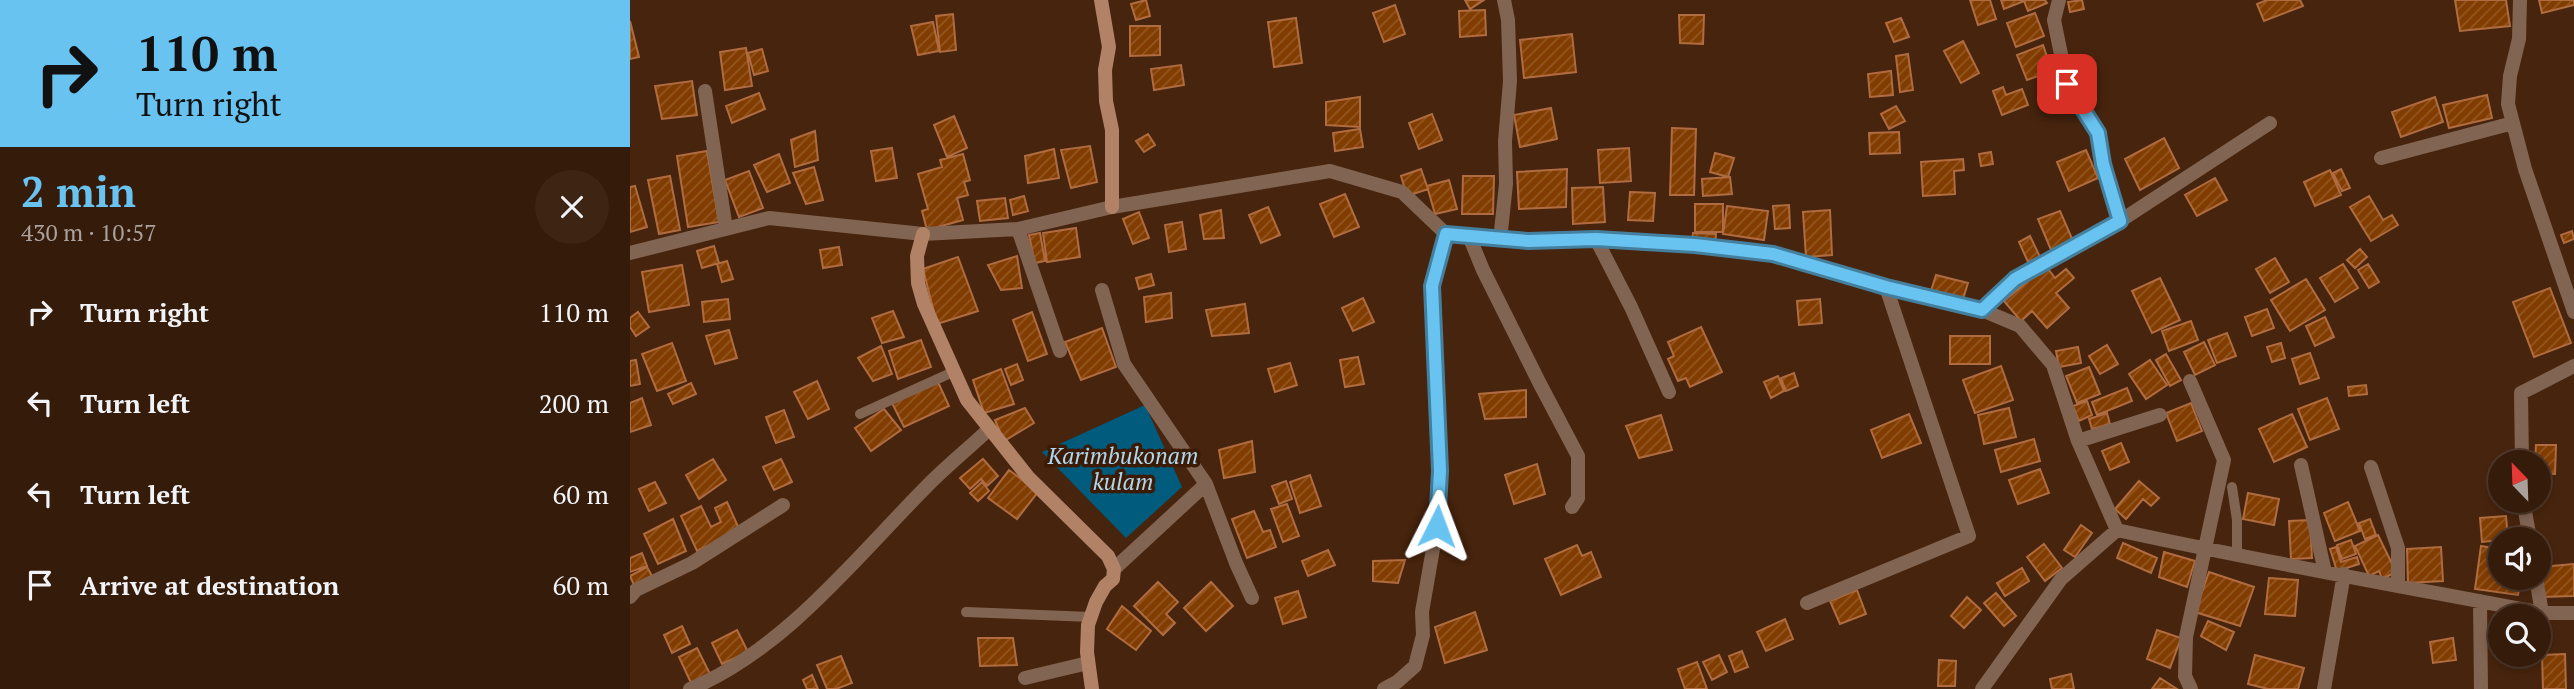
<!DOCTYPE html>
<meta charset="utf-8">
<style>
:root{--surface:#351b0a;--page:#3d2413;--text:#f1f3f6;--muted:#aaa19c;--line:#4f392b;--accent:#69c3f1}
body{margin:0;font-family:"PT Serif",serif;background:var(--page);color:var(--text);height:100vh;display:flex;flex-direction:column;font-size:26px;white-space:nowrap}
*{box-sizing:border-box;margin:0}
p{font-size:23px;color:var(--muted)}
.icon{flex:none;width:38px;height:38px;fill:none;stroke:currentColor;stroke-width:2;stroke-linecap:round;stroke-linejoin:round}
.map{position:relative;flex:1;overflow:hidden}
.side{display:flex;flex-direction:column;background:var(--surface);width:630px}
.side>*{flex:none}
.hud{background:#69c3f1;color:#111;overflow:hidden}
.needle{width:46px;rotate:337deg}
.tools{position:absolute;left:1858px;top:450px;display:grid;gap:14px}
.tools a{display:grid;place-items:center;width:63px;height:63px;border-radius:50%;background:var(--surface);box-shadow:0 4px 10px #0003,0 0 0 2px var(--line);font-size:35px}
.pin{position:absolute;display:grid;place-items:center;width:60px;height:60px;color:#fff;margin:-30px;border-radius:14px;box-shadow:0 4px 10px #0006}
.me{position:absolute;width:77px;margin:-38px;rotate:3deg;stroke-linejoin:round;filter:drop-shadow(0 0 5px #0008)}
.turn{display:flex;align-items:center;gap:24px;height:147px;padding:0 21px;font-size:32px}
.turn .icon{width:91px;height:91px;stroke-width:2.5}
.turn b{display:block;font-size:49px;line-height:60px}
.round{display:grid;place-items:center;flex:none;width:74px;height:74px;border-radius:37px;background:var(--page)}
.overview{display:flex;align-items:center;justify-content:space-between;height:119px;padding:0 21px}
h1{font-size:42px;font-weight:700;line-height:52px;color:var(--accent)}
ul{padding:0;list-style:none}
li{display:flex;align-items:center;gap:21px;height:91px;padding:0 21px}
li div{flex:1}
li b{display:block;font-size:26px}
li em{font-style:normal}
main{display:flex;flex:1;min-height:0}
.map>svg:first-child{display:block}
</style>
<main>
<section class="side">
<div class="hud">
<div class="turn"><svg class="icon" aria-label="right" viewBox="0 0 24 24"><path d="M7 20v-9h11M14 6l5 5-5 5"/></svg><div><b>110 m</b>Turn right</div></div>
</div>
<div class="overview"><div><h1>2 min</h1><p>430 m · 10:57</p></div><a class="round"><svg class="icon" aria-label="close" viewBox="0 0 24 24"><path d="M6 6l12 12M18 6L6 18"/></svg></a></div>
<ul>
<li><svg class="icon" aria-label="right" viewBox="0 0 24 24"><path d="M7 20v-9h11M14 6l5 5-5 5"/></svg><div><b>Turn right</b></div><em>110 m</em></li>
<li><svg class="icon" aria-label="left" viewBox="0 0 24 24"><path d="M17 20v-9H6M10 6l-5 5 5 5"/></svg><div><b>Turn left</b></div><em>200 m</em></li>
<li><svg class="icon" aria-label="left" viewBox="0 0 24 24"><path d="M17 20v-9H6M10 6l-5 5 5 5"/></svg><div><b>Turn left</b></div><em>60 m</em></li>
<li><svg class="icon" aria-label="arrive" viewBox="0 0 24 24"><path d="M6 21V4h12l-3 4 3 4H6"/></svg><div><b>Arrive at destination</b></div><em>60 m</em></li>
</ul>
</section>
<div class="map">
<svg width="1944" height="689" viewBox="0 0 1944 689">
<defs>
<pattern id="building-hatch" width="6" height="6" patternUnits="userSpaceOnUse" patternTransform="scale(1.75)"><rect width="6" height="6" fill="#813c00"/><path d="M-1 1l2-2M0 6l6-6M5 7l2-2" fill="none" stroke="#935723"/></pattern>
</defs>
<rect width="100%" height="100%" fill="#47240d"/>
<!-- water -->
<path fill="#005b7c" d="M515 405 552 487 496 538 412 452Z"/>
<!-- building -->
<path fill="url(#building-hatch)" stroke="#b06c40" stroke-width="2" d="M516 0 520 16 506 20 501 4Z
M835 0H854L840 9Z
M1340 0H1360L1366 19 1348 25Z
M1371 0H1415L1417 3 1398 11 1394 1 1374 9Z
M1452 0 1454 9 1440 12 1438 2Z
M1637 0H1670L1673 6 1634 21 1627 4Z
M1825 0H1876L1880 26 1830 31Z
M1909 0H1944V5L1912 13Z
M765 5 775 34 754 42 743 13Z
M855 10 856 35 830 37 829 11Z
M1405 13 1414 36 1386 47 1377 23Z
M323 14 326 50 310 52 306 16Z
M1049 15H1074L1073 44 1050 43Z
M666 18 672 63 644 67 638 22Z
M1271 18 1279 37 1264 42 1256 23Z
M0 21 9 57 0 59Z
M303 22 309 51 288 55 281 26Z
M500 26H530V55L500 56Z
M942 34 946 72 894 78 890 40Z
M1333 41 1349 73 1331 83 1314 51Z
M1413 45 1422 71 1397 80 1387 55Z
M116 48 122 86 95 90 90 52Z
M132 49 138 71 124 75 118 53Z
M1278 54 1283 90 1270 92 1266 56Z
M551 65 554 85 524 90 521 69Z
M1261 71 1263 95 1240 97 1238 74Z
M62 81 67 115 32 119 25 86Z
M1373 87 1376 95 1392 89 1398 105 1372 115 1363 91Z
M129 93 135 109 102 123 96 106Z
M1857 95 1862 118 1819 128 1813 105Z
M730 97V127L696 125V102Z
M1805 97 1813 122 1771 137 1762 112Z
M1266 106 1275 121 1259 129 1251 114Z
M921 108 927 139 890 147 884 115Z
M802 114 812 140 789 149 779 123Z
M324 116 337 148 317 157 304 125Z
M1042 128 1066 129 1064 195H1040Z
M730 129 733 147 705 151 703 133Z
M185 131 188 160 165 167 161 140Z
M1269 132 1270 153 1240 154 1239 133Z
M518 134 525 145 514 152 506 141Z
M1534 138 1549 168 1510 190 1495 159Z
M460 146 467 182 441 188 431 150Z
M262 148 267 178 246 181 241 151Z
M999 148 1001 181 970 183 968 150Z
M424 149 429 178 398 183 395 156Z
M1456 150 1468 178 1439 191 1427 162Z
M77 151 89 222 58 227 47 156Z
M1361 152 1363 164 1351 166 1349 154Z
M1085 153 1104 158 1098 177 1080 172Z
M149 154 160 183 137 192 124 165Z
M333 154 340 180 334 182 338 195 327 198 333 220 297 230 292 211 298 209 288 174 312 167 310 160Z
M1333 159 1334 170 1324 171 1325 194 1293 196 1291 162Z
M184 167 193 200 176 204 163 173Z
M791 169 798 189 777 196 771 176Z
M937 169 936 207 889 209 887 172Z
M1711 169 1720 188 1712 191 1703 173Z
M1700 170 1711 195 1685 206 1674 182Z
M119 171 133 208 109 217 95 180Z
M40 176 50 230 29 234 18 180Z
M833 176H864L863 214H832Z
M1100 177 1102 194 1073 196 1072 179Z
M1585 178 1597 200 1567 216 1555 195Z
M819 180 827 209 805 214 797 186Z
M5 186 17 227 0 232V187Z
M973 187 975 222 943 224 942 188Z
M1000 192 1025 193 1023 221 998 220Z
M715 194 729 227 704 237 690 204Z
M394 196 398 211 383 215 380 200Z
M1739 196 1753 220 1762 215 1768 225 1741 241 1720 207Z
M375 198 378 218 350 221 347 201Z
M1065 204H1093V232H1065Z
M1159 205 1160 228 1145 229 1143 206Z
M1097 206 1138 211 1134 240 1093 234Z
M638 207 650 235 631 243 619 215Z
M591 210 594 238 574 239 570 215Z
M1200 210 1202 255 1176 257 1173 212Z
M1430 211 1443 241 1421 250 1408 219Z
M509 212 519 238 503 244 493 219Z
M552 222 556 249 539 252 535 225Z
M446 228 450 257 417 262 413 233Z
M1942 231 1944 239 1934 243 1931 235Z
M410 233 415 261 405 263 399 235Z
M1063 233 1086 234 1085 246 1062 244Z
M1400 236 1410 257 1398 262 1389 242Z
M84 246 89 263 72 268 67 251Z
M209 247 212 265 193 268 190 250Z
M1730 249 1737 257 1725 268 1717 260Z
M387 256 392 288 371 290 358 265Z
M328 257 348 311 307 324 293 269Z
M1645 258 1659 282 1640 293 1626 269Z
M97 261 103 279 92 282 87 264Z
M1713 264 1728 288 1705 302 1690 278Z
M1738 264 1749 282 1739 288 1728 270Z
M52 265 59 305 19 312 12 272Z
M1416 266 1425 278 1436 269 1444 278 1426 293 1439 308 1417 328 1402 311 1391 321 1374 301Z
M521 274 524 285 509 289 506 278Z
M1306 275 1338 283 1333 299 1301 291Z
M1530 278 1550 320 1522 333 1502 291Z
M1676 279 1695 310 1660 331 1641 300Z
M1920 288 1941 343 1904 357 1883 302Z
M541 293 542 318 516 322 514 297Z
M733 298 744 322 723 331 712 308Z
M98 299 100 319 74 322 72 302Z
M1190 299 1192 323 1169 325 1167 301Z
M615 304 619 333 582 336 576 310Z
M1637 309 1644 328 1622 336 1615 317Z
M263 311 274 337 252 343 242 318Z
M8 312 19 327 6 336 0 327V318Z
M402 312 417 354 398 361 383 320Z
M1695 317 1704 337 1685 346 1676 326Z
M1561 321 1568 340 1539 351 1532 331Z
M1071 327 1092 372 1060 387 1056 378 1048 381 1038 359 1044 356 1038 342Z
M472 328 486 367 451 380 435 342Z
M99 330 107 358 85 364 76 336Z
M1597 333 1606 356 1587 363 1578 340Z
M1320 336H1360V364H1320Z
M291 340 301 367 268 379 259 351Z
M1574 342 1585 365 1565 375 1554 352Z
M42 343 56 381 27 391 12 354Z
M1651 343 1655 358 1642 362 1637 347Z
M1477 345 1488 364 1470 374 1459 356Z
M251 346 262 374 243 381 228 358Z
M1448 347 1451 363 1429 367 1426 351Z
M1680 353 1689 378 1670 384 1662 359Z
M1536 354 1551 380 1540 386 1526 360Z
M728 357 734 384 715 387 710 360Z
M6 360 10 384 0 386V361Z
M1520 360 1537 385 1516 399 1499 374Z
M660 363 667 385 645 392 638 369Z
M387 364 393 380 381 385 375 369Z
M1371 366 1383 400 1345 413 1333 380Z
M1459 367 1470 394 1447 403 1436 376Z
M371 369 384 404 354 413 343 380Z
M1164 373 1168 386 1156 391 1151 378Z
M1148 376 1154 391 1141 398 1134 382Z
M187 381 199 409 178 419 164 392Z
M308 382 319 406 274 427 262 403Z
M61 383 66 394 43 404 38 394Z
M1736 385 1737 394 1719 396 1718 387Z
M1497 388 1502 401 1467 415 1462 402Z
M896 390V417L855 419 849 394Z
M12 398 21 425 0 432V403Z
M1697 398 1709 429 1680 440 1668 409Z
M1457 401 1462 415 1449 421 1443 406Z
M1561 403 1572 431 1547 441 1536 413Z
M395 408 404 423 374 441 365 420Z
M1379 408 1386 437 1354 444 1348 415Z
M254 409 271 430 241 451 225 428Z
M154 410 164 437 146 443 136 417Z
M1477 413 1480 424 1462 429 1459 419Z
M1279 414 1291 443 1252 458 1241 430Z
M1662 414 1677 447 1644 462 1629 429Z
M1031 415 1042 450 1009 458 996 426Z
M1404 439 1410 461 1371 472 1365 450Z
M622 441 625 472 594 478 589 450Z
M1491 443 1499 462 1480 470 1472 451Z
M1906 445H1926L1925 474 1909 473V462H1905Z
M83 459 96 480 69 499 56 475Z
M151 459 162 482 144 490 133 467Z
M353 459 368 476 357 486 351 479 340 489 330 478Z
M907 464 915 494 884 504 875 475Z
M1410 469 1419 493 1388 504 1379 480Z
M379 470 408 492 387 519 358 498Z
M680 475 691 506 670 513 660 482Z
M656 481 662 499 649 504 642 486Z
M1509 481 1529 498 1521 506 1513 499 1496 519 1485 509Z
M25 482 36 503 19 511 9 489Z
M352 482 359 491 348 501 340 493Z
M1618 493 1649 499 1644 525 1613 519Z
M97 502 110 531 67 551 51 516 71 506 81 527 91 522 85 508Z
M1718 502 1730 531 1705 541 1694 513Z
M657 504 669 536 653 542 641 509Z
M624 511 633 532 640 530 646 547 617 558 602 519Z
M1876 516 1878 539 1852 542 1850 518Z
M43 519 56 551 28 564 14 534Z
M1740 519 1746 535 1735 539 1729 523Z
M1680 520 1682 558 1661 559 1659 521Z
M1451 525 1462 533 1445 557 1434 550Z
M1748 535 1766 572 1752 579 1749 571 1739 576 1725 546Z
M1721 540 1726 554 1712 559 1707 545Z
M1493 543 1527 558 1521 573 1487 558Z
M1414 544 1432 568 1415 581 1397 557Z
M947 545 952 556 961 552 971 577 931 595 915 559Z
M1851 546 1871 549V578H1891L1888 595 1845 589Z
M1706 547 1711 562 1727 557 1729 564 1707 571 1700 549Z
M1811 547 1813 581 1778 583 1777 549Z
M698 550 705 565 678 576 672 561Z
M1534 552 1565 561 1557 587 1529 577Z
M12 553 17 566 0 572V558Z
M775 560 768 583 743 581V561Z
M1944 564V596L1912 597 1910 567Z
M17 567 22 576 4 585 0 576Z
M1392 568 1399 581 1375 596 1367 583Z
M1579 572 1624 587 1610 626 1565 612Z
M1639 578 1668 580 1665 616 1635 614Z
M528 582 548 602 536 614 545 623 533 635 504 606Z
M581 582 603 606 576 631 554 608Z
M1227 590 1236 614 1210 624 1200 601Z
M668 591 676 617 653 624 645 598Z
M1366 593 1386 616 1374 626 1354 603Z
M1337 597 1351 610 1334 628 1321 616Z
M492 606 521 631 506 650 477 629Z
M845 612 857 650 815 663 805 627Z
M1155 619 1163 639 1136 651 1127 632Z
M1578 621 1604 632 1596 650 1571 636Z
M52 626 60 644 42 653 34 635Z
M107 630 118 652 92 664 82 643Z
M1527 630 1551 638 1540 668 1517 659Z
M348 638H383L387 665 350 666Z
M1823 638 1826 660 1803 663 1800 642Z
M67 648 80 674 61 683 49 657Z
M1112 651 1118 667 1105 672 1099 656Z
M1935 654 1936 689H1913L1912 655Z
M1089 655 1097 672 1082 680 1073 662Z
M1625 655 1674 668 1668 689H1638L1618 684Z
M211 656 222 683 206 689H197L187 665Z
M1309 660 1326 661 1325 686H1308Z
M1067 662 1077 689H1055L1048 669Z
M1441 674 1444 689H1422L1420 679Z
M182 675 188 689H177L173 680Z
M1530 678 1547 689H1522Z"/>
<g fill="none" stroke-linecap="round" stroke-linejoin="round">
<!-- lane -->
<path stroke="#826452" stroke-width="10" d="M230 414 323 372
M1602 487 1607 520V556
M336 612 461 617"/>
<!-- street -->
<path stroke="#826452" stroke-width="14" d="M1429 0 1424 20 1437 84 1468 133 1473 164 1490 221
M1890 0 1889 39 1880 76 1878 104 1895 169 1944 312
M75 91 96 229
M1751 158 1883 123
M388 229 430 351
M839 236 853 270 910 384 948 456V498L942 507
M966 239 1001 307 1039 392
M870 240 876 184 875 141 880 81 878 20 874 0
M0 253 139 218 293 234 388 229 482 207 700 171 772 192 816 234 898 241 966 239 1065 245 1143 254 1256 287 1352 310 1390 326 1423 365 1448 441 1487 530C1628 561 1770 586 1912 613H1944
M472 290 494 364 576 484 606 563 622 598
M1352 310 1385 279 1490 221 1640 123
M1560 381 1594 460 1556 637 1555 676 1561 689
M1448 441 1530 415
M1892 462 1891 393 1944 366
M1671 465 1695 572
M1741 467 1768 548V586
M1893 500 1900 539
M484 569 576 484
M1906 578 1912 613
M0 597 6 590 62 563 153 505
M1850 601 1851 689
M1177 603 1339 536 1256 287
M395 678 458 663
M60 689C155 650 228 555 299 484 318 465 339 448 358 430
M754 689 767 682 785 666 793 635 792 612 807 526 810 471 802 286 816 234
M1352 689 1431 579 1487 530
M1694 689 1714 574"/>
<!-- secondary -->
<path stroke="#b18265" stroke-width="14" d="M471 0 479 47 475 70 476 101 482 130V207
M293 234 287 256 288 283 294 304 337 400 399 478 478 556 484 569 483 579 475 586 466 602 458 625 457 652 462 689"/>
</g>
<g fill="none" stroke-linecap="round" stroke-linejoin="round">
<!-- route casing -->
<g stroke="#447f9d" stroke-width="18">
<path id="route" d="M807 526 810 471 802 286 816 234 898 241 966 239 1065 245 1143 254 1256 287 1352 310 1385 279 1490 221 1473 164 1468 133 1437 84"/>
</g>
<!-- route -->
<use href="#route" stroke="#69c3f1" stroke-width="12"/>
</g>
<g text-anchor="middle" stroke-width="7" stroke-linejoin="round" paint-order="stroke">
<!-- water labels -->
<g font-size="23" font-style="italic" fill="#acd8f1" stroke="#3c1a03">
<text x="493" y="464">Karimbukonam<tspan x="493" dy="26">kulam</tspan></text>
</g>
</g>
</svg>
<div class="tools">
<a><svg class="needle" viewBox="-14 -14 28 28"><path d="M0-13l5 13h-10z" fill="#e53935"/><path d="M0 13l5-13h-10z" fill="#aaa19c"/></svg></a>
<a><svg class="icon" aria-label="sound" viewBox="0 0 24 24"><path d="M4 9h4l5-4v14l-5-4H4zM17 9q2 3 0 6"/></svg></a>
<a><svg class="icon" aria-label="search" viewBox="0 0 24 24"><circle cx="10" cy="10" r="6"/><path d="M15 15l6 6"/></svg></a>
</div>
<div class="pin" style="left:1437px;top:84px;background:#d93025"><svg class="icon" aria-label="arrive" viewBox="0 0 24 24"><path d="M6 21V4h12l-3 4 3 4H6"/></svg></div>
<svg class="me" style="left:807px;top:526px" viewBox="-20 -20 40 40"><path d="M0-17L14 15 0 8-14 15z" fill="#69c3f1" stroke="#fff" stroke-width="4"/></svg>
</div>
</main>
